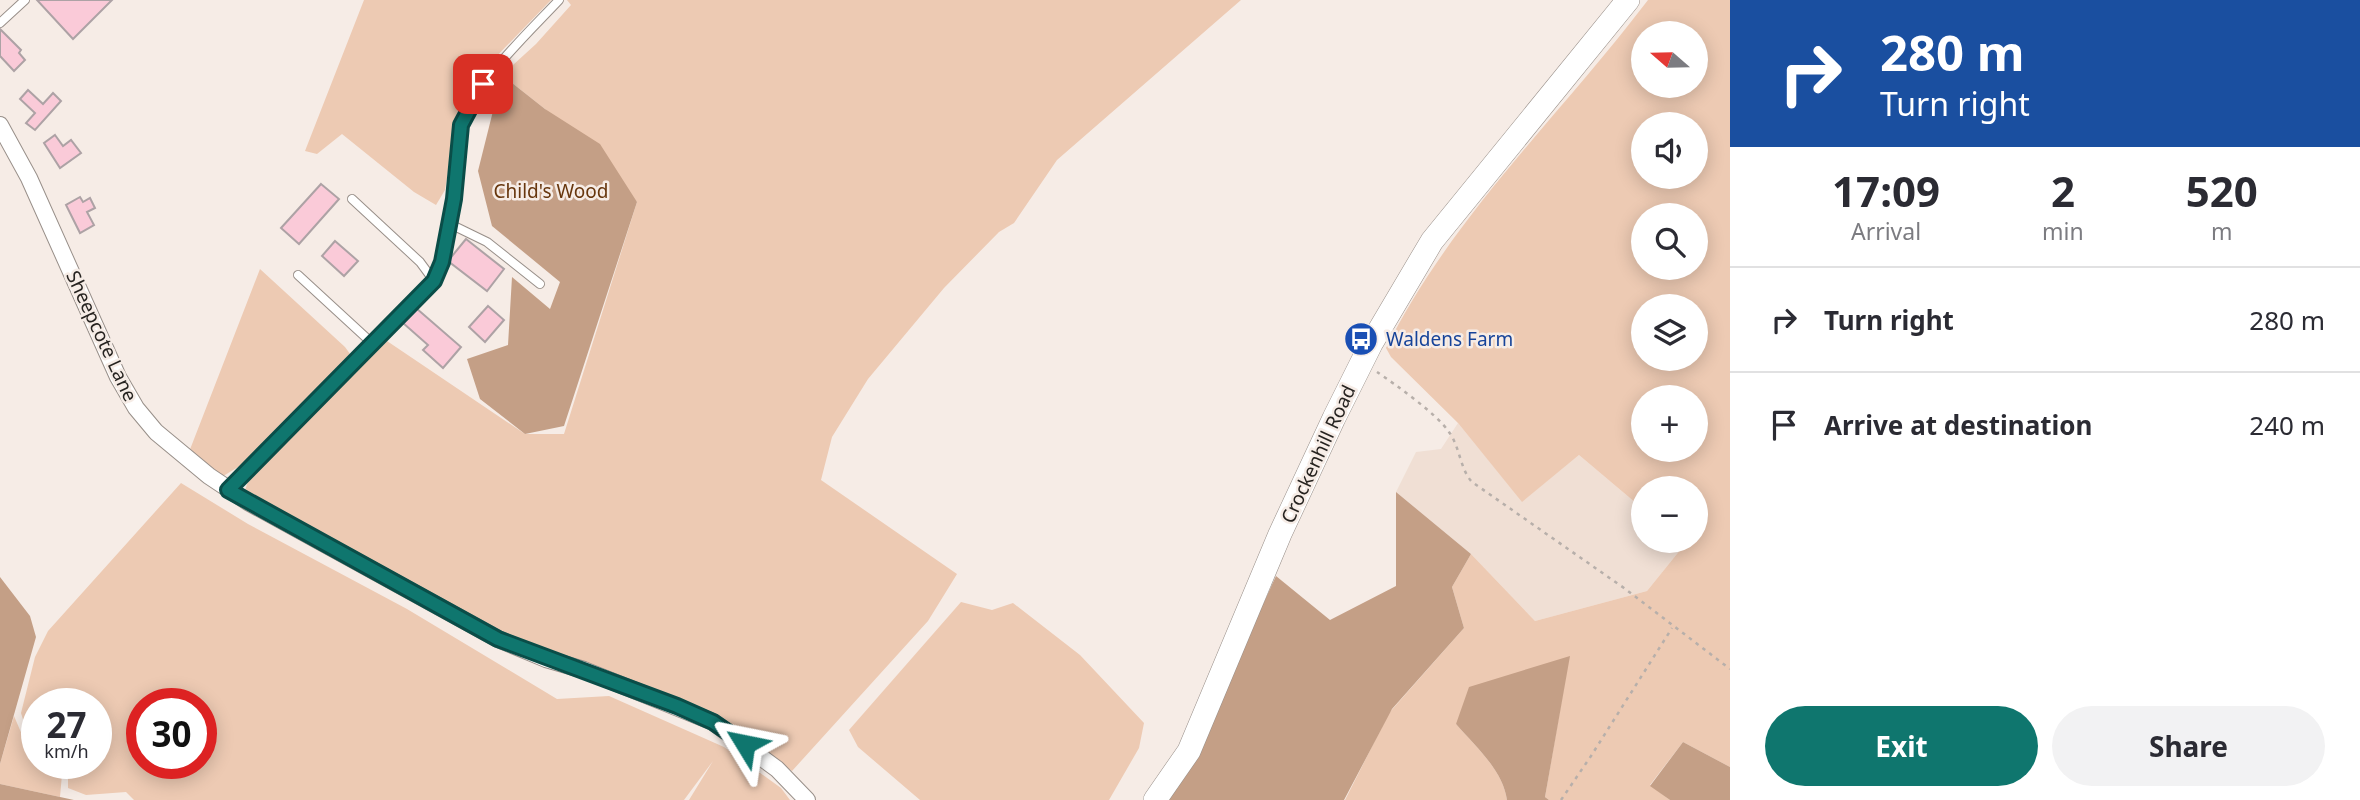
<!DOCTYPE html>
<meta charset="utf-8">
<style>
:root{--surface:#fff;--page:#f2f2f3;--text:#2b2b33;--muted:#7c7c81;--line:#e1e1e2;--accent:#0f766e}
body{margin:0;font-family:"Noto Sans",sans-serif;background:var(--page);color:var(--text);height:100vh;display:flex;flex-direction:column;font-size:26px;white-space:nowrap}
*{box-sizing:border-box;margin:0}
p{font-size:23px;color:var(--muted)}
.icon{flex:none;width:38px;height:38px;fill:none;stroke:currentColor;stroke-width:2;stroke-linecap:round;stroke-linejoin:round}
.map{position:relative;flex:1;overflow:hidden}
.side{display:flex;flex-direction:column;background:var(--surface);width:630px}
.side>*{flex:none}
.banner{background:#1a4fa0;color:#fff;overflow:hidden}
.needle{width:46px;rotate:290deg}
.buttons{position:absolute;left:1631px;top:21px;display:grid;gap:14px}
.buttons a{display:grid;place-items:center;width:77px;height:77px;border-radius:50%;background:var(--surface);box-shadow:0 4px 18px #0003;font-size:35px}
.speed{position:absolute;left:21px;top:688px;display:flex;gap:14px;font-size:35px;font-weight:700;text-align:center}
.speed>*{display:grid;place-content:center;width:91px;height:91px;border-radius:50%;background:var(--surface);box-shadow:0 4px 18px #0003;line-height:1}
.speed small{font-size:18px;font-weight:400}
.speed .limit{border:10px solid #d22;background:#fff;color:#111}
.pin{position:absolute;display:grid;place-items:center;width:60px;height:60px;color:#fff;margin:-30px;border-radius:14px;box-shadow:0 4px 10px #0006}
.me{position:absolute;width:77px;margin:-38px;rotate:305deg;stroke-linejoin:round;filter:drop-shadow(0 0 5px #0008)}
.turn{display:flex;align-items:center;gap:24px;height:147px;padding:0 35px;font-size:32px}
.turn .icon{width:91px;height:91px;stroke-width:2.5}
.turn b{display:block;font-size:49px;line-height:60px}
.eta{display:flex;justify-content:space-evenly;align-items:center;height:119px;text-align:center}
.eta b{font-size:42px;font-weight:700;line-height:49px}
.button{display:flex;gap:14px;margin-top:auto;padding:14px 35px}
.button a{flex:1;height:80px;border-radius:42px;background:var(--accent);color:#fff;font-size:28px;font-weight:700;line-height:80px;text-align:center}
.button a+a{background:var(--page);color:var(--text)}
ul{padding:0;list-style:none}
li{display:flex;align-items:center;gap:21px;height:105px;padding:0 35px;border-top:2px solid var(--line)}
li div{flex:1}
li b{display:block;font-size:26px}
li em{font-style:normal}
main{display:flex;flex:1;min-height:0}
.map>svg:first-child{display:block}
</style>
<main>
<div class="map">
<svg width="1730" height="800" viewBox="0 0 1730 800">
<rect width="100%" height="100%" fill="#f6ece6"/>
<!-- built -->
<path fill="#f0dfd4" d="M1458 423 1522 501 1579 455 1643 509V541H1681L1685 544 1647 591 1535 621 1471 554 1396 492 1416 452 1441 449Z"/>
<!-- green -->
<path fill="#edcab3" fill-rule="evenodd" d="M364 0H551L491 62 459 105 445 190 436 205 414 192 342 134 317 154 305 151Z
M567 0H1241L1057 160 1014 223 999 232 944 288 868 379 832 437 821 480 957 574 928 621 792 771 705 711 521 644 244 493 251 473 387 341 525 434H564L637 202 545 109 502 75 536 44 571 5Z
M1648 0H1730V767L1683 742 1650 785 1670 800H1549L1545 797 1569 657 1456 724C1475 746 1503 770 1507 800H1345L1389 713 1464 628 1452 587 1471 554 1535 621 1647 591 1685 544 1681 541H1696V488H1643V509L1579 455 1522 502 1458 423 1391 357 1386 348C1453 215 1559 117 1648 0ZM1643 33H1696V86H1643ZM1643 124H1696V177H1643ZM1643 215H1696V268H1643ZM1643 306H1696V359H1643ZM1643 397H1696V450H1643Z
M260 269 345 347 353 358 248 461 220 478 189 452Z
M181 483 248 524 407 609 557 699 609 696 724 747 781 788 790 800H689L713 761 684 800H134L126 792 86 795 68 788V763H96V704H37V732H27L21 713 35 657 48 631ZM142 704H201V763H142Z
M961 602 992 610 1013 603 1080 655 1144 723 1139 748 1109 800H920L858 747 849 730Z
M14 716 23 737 37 738V763H63L60 797 0 784V764Z"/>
<!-- forest -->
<path fill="#c49f86" d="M502 75 545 109 600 144 637 202 564 426 525 434 480 399 467 359 508 345 512 277 550 309 560 282 492 226 478 171Z
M1396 492 1471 554 1452 587 1464 628 1392 709 1344 800H1163L1225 686 1276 576 1330 620 1396 586Z
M0 577 30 616 36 637 0 764Z
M1570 656 1545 797 1549 800H1507C1503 770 1475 746 1456 724L1469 687Z
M1683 742 1730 767V800H1670L1650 786Z
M0 784 74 800H0Z"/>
<!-- building -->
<path fill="#facad8" stroke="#ada2a5" stroke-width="2" d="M37 0H112L73 39Z
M0 29 21 50 19 53 25 60 14 71 0 56Z
M28 90 43 104 53 93 61 101 35 130 26 123 35 113 20 99Z
M55 135 63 146 71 140 81 153 60 168 44 143Z
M321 184 339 199 299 244 281 228Z
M80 197 83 202 90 198 95 208 87 212 94 225 80 233 66 205Z
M466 239 504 269 487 291 448 261Z
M335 241 358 261 344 276 322 256Z
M488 306 504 320 485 342 469 327Z
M416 308 461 347 443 368 423 350 428 345 403 323Z"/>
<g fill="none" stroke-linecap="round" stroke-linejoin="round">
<!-- service casing -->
<g stroke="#988f89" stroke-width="10">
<path id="service" d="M0 23 25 0
M352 199 420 262 434 281
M448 223 487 242 540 284
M298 275 373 344
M228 490 434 281C447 251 454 209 457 176 458 160 457 143 461 127 470 87 531 30 559 0"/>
</g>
<!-- minor casing -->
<g stroke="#988f89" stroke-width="18">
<path id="minor" d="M0 125 29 178 118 377 136 408 156 432 209 476 248 502 498 639 546 659 584 670 713 722 777 769 807 800"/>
</g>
<!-- secondary casing -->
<g stroke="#988f89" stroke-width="24">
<path id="secondary" d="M1155 800 1189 751 1280 534 1334 418 1371 344 1432 241 1628 0"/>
</g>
<!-- path -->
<path stroke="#b7afaa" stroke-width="2.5" stroke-dasharray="3.5 5" stroke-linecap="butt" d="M1377 372C1396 385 1437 414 1449 432 1460 447 1460 469 1472 482L1624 588 1730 669
M1561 800 1591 756 1672 628"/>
<!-- service -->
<use href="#service" stroke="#fff" stroke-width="8"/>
<!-- minor -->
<use href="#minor" stroke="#fff" stroke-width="16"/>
<!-- secondary -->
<use href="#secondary" stroke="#fff" stroke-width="23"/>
</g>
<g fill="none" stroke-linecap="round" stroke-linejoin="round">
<!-- route casing -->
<g stroke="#0a4d48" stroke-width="18">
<path id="route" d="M483 84 461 125 454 199 442 262 434 281 228 490 498 639 677 706 713 722 745 744"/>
</g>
<!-- route -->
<use href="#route" stroke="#0f766e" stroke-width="12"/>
</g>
<!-- icons -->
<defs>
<g id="bus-disc" transform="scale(1.75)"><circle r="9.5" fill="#1a4fb4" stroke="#f6ece6"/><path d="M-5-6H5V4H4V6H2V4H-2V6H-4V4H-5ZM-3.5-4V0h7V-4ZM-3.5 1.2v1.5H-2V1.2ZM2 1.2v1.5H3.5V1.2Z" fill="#fff"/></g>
</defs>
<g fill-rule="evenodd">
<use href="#bus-disc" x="1361" y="339"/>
</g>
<g text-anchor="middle" stroke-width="5" stroke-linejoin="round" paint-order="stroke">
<!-- park labels -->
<g font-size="19" fill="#67360d" stroke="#f6ece6">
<text x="551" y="198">Child's Wood</text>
</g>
<!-- street labels -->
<g font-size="19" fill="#262320" stroke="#f6ece6">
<text transform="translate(102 336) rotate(65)" y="7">Sheepcote Lane</text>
<text transform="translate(1318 454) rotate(-65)" y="7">Crockenhill Road</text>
</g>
<!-- transit labels -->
<g font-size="19" fill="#164399" stroke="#f6ece6" text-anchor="start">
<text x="1386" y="346">Waldens Farm</text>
</g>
</g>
</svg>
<div class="buttons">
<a><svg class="needle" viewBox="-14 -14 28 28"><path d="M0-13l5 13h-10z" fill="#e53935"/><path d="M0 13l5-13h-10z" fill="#7c7c81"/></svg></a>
<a><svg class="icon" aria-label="sound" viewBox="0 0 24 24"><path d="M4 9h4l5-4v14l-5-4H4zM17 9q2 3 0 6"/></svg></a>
<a><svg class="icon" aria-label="search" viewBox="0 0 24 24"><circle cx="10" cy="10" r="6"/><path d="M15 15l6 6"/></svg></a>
<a><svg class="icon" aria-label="layers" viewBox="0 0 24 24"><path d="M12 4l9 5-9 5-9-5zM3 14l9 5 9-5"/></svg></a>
<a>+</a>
<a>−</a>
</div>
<div class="speed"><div>27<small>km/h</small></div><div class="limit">30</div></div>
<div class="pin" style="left:483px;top:84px;background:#d93025"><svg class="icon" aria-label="arrive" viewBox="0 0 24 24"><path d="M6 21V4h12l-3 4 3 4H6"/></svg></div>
<svg class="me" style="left:745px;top:744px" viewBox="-20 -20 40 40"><path d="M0-17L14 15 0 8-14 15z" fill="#0f766e" stroke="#fff" stroke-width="4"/></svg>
</div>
<section class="side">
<div class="banner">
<div class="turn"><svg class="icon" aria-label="right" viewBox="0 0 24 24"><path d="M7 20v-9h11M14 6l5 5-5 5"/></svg><div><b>280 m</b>Turn right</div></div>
</div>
<div class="eta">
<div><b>17:09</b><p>Arrival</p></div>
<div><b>2</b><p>min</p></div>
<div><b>520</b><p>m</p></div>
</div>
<ul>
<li><svg class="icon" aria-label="right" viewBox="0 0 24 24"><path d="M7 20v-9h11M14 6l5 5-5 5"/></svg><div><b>Turn right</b></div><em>280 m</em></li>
<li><svg class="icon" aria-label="arrive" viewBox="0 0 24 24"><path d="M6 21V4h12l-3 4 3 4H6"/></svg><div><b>Arrive at destination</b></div><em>240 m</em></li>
</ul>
<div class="button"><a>Exit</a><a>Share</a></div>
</section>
</main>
